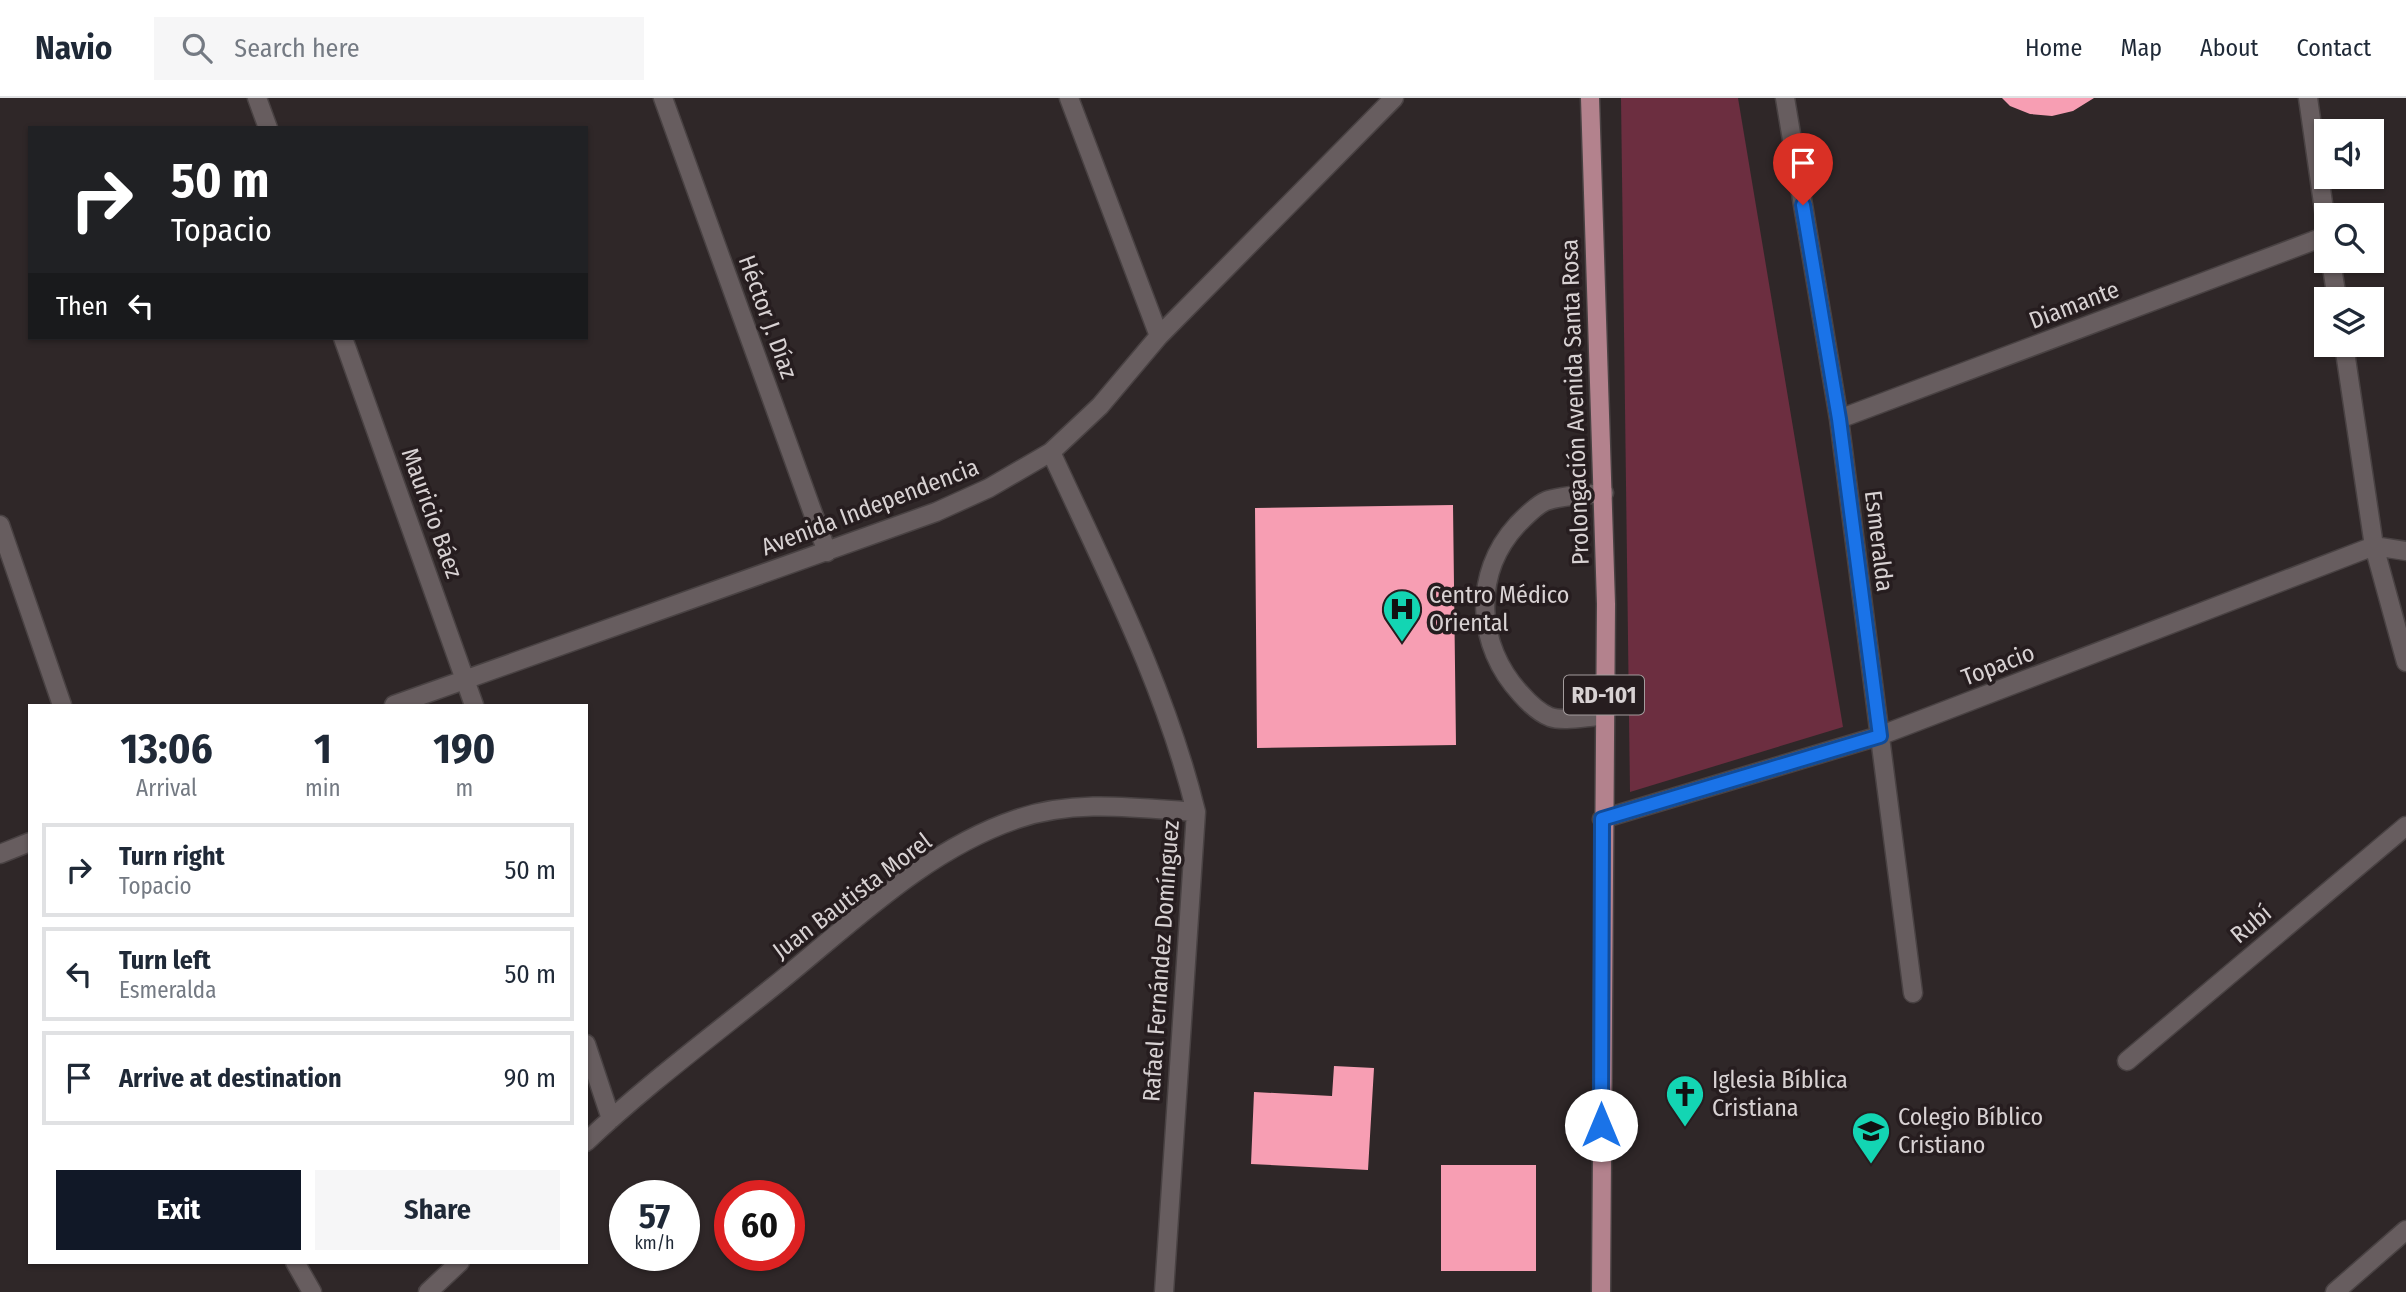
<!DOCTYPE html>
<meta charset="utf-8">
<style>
:root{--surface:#fff;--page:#f6f6f7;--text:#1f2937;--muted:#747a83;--line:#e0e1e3;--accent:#111827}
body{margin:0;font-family:"Fira Sans Condensed",sans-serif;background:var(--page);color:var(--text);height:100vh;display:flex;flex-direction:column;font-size:26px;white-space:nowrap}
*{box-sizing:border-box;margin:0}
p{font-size:23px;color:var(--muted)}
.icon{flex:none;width:38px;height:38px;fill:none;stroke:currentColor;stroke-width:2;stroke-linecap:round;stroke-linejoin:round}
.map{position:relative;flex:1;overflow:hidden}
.sheet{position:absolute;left:28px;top:606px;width:560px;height:560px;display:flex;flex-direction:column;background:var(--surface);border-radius:0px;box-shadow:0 2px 5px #0004}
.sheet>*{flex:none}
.top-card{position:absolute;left:28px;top:28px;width:560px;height:214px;border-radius:0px;box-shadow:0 2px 5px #0004;background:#202124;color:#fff;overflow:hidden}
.tools{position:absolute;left:2314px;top:21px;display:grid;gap:14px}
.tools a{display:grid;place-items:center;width:70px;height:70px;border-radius:0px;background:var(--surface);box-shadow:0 2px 5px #0004;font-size:35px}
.speed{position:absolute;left:609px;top:1082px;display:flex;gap:14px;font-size:35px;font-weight:700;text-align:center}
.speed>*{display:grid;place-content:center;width:91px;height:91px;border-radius:50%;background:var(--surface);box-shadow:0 2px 5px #0004;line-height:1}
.speed small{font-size:18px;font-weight:400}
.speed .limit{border:10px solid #d22;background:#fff;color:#111}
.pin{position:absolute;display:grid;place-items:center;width:60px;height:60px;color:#fff;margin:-72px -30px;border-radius:50% 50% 50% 0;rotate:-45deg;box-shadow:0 0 7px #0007}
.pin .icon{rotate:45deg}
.me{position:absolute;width:77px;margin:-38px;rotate:0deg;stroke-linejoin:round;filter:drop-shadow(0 0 5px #0008)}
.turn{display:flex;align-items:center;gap:24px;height:147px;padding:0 28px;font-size:32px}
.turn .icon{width:91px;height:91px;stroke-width:2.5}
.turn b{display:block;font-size:49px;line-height:60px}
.then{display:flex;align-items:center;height:66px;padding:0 28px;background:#0003;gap:14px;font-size:26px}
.eta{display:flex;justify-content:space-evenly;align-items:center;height:119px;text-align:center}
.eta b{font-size:42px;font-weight:700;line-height:49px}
.cta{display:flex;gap:14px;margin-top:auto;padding:14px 28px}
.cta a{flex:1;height:80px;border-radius:0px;background:var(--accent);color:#fff;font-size:28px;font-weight:700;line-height:80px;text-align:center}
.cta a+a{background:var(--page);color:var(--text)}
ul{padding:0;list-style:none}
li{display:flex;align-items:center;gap:21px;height:94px;margin:0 14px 10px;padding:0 14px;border:4px solid var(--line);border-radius:0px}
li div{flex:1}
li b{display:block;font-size:26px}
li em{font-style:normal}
header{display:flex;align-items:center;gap:42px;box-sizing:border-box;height:98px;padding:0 35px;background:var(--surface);border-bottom:2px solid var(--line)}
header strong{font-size:33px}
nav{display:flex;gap:38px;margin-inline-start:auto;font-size:24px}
.search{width:490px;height:63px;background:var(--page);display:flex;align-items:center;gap:18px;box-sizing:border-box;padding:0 24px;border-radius:0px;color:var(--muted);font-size:26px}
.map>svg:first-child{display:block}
</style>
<header>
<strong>Navio</strong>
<div class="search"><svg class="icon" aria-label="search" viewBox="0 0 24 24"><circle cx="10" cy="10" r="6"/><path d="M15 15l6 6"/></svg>Search here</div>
<nav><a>Home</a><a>Map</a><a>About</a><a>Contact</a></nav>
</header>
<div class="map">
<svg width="2406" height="1194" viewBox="0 0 2406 1194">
<rect width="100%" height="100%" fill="#2f2728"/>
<!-- green -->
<path fill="#6c2e40" d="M1621 0H1738L1843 629 1630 694Z"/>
<!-- building -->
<path fill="#f79eb3" d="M2002 0H2094L2073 13 2052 18 2030 16 2010 8Z
M1453 407 1456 647 1257 650 1255 410Z
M1334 968 1374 970 1368 1072 1251 1066 1254 994 1332 998Z
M1441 1067H1536V1173H1441Z"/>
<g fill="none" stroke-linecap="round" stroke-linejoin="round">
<!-- lane casing -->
<g stroke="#494243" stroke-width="21">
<path id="lane" d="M1604 618C1589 618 1564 624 1550 619 1540 615 1528 604 1521 596 1476 548 1472 476 1517 427 1525 419 1536 407 1546 403 1563 397 1586 397 1604 395"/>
</g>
<!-- street casing -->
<g stroke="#494243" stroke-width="21">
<path id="street" d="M257 0 268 30
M663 0 827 454
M1069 0 1159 238
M1785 0 1839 321 1913 895
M2308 0 2326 126
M2331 163 2337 201
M343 240 474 607
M2344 247 2374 448 2406 564
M1839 321 2326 138
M1051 354C1105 472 1165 587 1196 714L1164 1194
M0 427 62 607
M394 607 936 414 989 390 1051 354 1100 308 1159 238 1394 0
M1602 721 1879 638 2374 448 2406 453
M0 756 30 744
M586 946 611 1021
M2127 963 2406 728
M586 1044C645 988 711 939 774 888 849 828 924 752 1017 721 1075 701 1137 710 1196 714
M295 1164 312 1194
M428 1194 460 1164
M2335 1194 2406 1132"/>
</g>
<!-- primary casing -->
<g stroke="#494243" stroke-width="21">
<path id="primary" d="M1590 0 1606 506 1601 1194"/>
</g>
<!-- lane -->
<use href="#lane" stroke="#675d5f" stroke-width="18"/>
<!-- street -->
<use href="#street" stroke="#675d5f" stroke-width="18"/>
<!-- primary -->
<use href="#primary" stroke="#b3828d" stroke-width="18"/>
</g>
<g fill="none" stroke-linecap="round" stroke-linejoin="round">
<!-- route casing -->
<g stroke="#114b97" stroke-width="18">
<path id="route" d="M1601 1027 1602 721 1880 638 1839 321 1803 107"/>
</g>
<!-- route -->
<use href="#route" stroke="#1a73e8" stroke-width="12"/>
</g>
<!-- icons -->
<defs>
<g id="hospital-pin" transform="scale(2.0125)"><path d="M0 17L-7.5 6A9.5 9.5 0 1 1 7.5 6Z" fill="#13d5b3" stroke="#261d1f"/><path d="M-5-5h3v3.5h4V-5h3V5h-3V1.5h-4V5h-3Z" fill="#111"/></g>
<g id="church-pin" transform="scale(2.0125)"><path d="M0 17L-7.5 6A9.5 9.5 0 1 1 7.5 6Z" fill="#13d5b3" stroke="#261d1f"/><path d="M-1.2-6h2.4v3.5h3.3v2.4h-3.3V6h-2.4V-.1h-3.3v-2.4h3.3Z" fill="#111"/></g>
<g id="school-pin" transform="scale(2.0125)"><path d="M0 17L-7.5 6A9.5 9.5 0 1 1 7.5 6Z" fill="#13d5b3" stroke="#261d1f"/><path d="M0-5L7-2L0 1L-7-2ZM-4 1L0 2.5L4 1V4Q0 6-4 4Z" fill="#111"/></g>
</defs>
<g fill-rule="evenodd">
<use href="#hospital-pin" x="1402" y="511"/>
<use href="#church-pin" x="1685" y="996"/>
<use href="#school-pin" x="1871" y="1033"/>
</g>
<g text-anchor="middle" stroke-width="7" stroke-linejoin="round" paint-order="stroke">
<!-- shield labels -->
<rect fill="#261d1f" stroke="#a39c9d" stroke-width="2" x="1564" y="577.5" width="80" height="39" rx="5"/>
<g font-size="23" font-weight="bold" fill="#d8d2d3">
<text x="1604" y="605">RD-101</text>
</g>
<!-- street labels -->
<g font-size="24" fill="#d8d2d3" stroke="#261d1f">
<text transform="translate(2074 207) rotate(-21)" y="8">Diamante</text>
<text transform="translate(768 219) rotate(70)" y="8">Héctor J. Díaz</text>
<text transform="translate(1575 304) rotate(-92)" y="8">Prolongación Avenida Santa Rosa</text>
<text transform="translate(870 409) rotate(-21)" y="8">Avenida Independencia</text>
<text transform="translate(432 415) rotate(70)" y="8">Mauricio Báez</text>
<text transform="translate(1879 443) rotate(83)" y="8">Esmeralda</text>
<text transform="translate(1998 567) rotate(-21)" y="8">Topacio</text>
<text transform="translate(852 798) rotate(-37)" y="8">Juan Bautista Morel</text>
<text transform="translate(2251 826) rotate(-40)" y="8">Rubí</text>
<text transform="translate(1161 863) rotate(-86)" y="8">Rafael Fernández Domínguez</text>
</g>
<!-- poi labels -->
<g font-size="24" fill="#d8d2d3" stroke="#261d1f" text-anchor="start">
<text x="1429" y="505">Centro Médico<tspan x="1429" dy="28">Oriental</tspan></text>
<text x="1712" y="990">Iglesia Bíblica<tspan x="1712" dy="28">Cristiana</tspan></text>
<text x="1898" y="1027">Colegio Bíblico<tspan x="1898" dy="28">Cristiano</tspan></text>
</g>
</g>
</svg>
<div class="tools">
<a><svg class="icon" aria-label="sound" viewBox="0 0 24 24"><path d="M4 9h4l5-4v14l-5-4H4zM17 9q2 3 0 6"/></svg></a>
<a><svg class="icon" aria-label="search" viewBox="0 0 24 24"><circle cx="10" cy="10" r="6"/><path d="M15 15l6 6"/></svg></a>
<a><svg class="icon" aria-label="layers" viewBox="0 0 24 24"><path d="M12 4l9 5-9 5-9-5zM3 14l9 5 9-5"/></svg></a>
</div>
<div class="speed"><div>57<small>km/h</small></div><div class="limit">60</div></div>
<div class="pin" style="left:1803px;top:107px;background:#d93025"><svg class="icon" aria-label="arrive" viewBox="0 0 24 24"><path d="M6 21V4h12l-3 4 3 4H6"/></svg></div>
<svg class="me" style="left:1601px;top:1027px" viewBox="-20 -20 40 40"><circle r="19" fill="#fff"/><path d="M0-13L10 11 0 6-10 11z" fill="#1a73e8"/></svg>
<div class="top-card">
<div class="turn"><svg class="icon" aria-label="right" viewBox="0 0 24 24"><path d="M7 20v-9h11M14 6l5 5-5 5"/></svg><div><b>50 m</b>Topacio</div></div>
<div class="then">Then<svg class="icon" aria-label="left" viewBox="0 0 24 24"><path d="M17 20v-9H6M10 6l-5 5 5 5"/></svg></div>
</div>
<section class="sheet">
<div class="eta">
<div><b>13:06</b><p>Arrival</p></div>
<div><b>1</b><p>min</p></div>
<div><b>190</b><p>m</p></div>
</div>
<ul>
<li><svg class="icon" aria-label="right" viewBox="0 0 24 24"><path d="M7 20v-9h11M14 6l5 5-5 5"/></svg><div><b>Turn right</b><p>Topacio</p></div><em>50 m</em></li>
<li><svg class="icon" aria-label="left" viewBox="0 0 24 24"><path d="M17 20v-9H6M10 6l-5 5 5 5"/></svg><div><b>Turn left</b><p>Esmeralda</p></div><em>50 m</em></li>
<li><svg class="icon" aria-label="arrive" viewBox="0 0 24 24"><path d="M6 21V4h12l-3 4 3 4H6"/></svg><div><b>Arrive at destination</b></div><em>90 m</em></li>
</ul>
<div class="cta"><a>Exit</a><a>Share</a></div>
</section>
</div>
